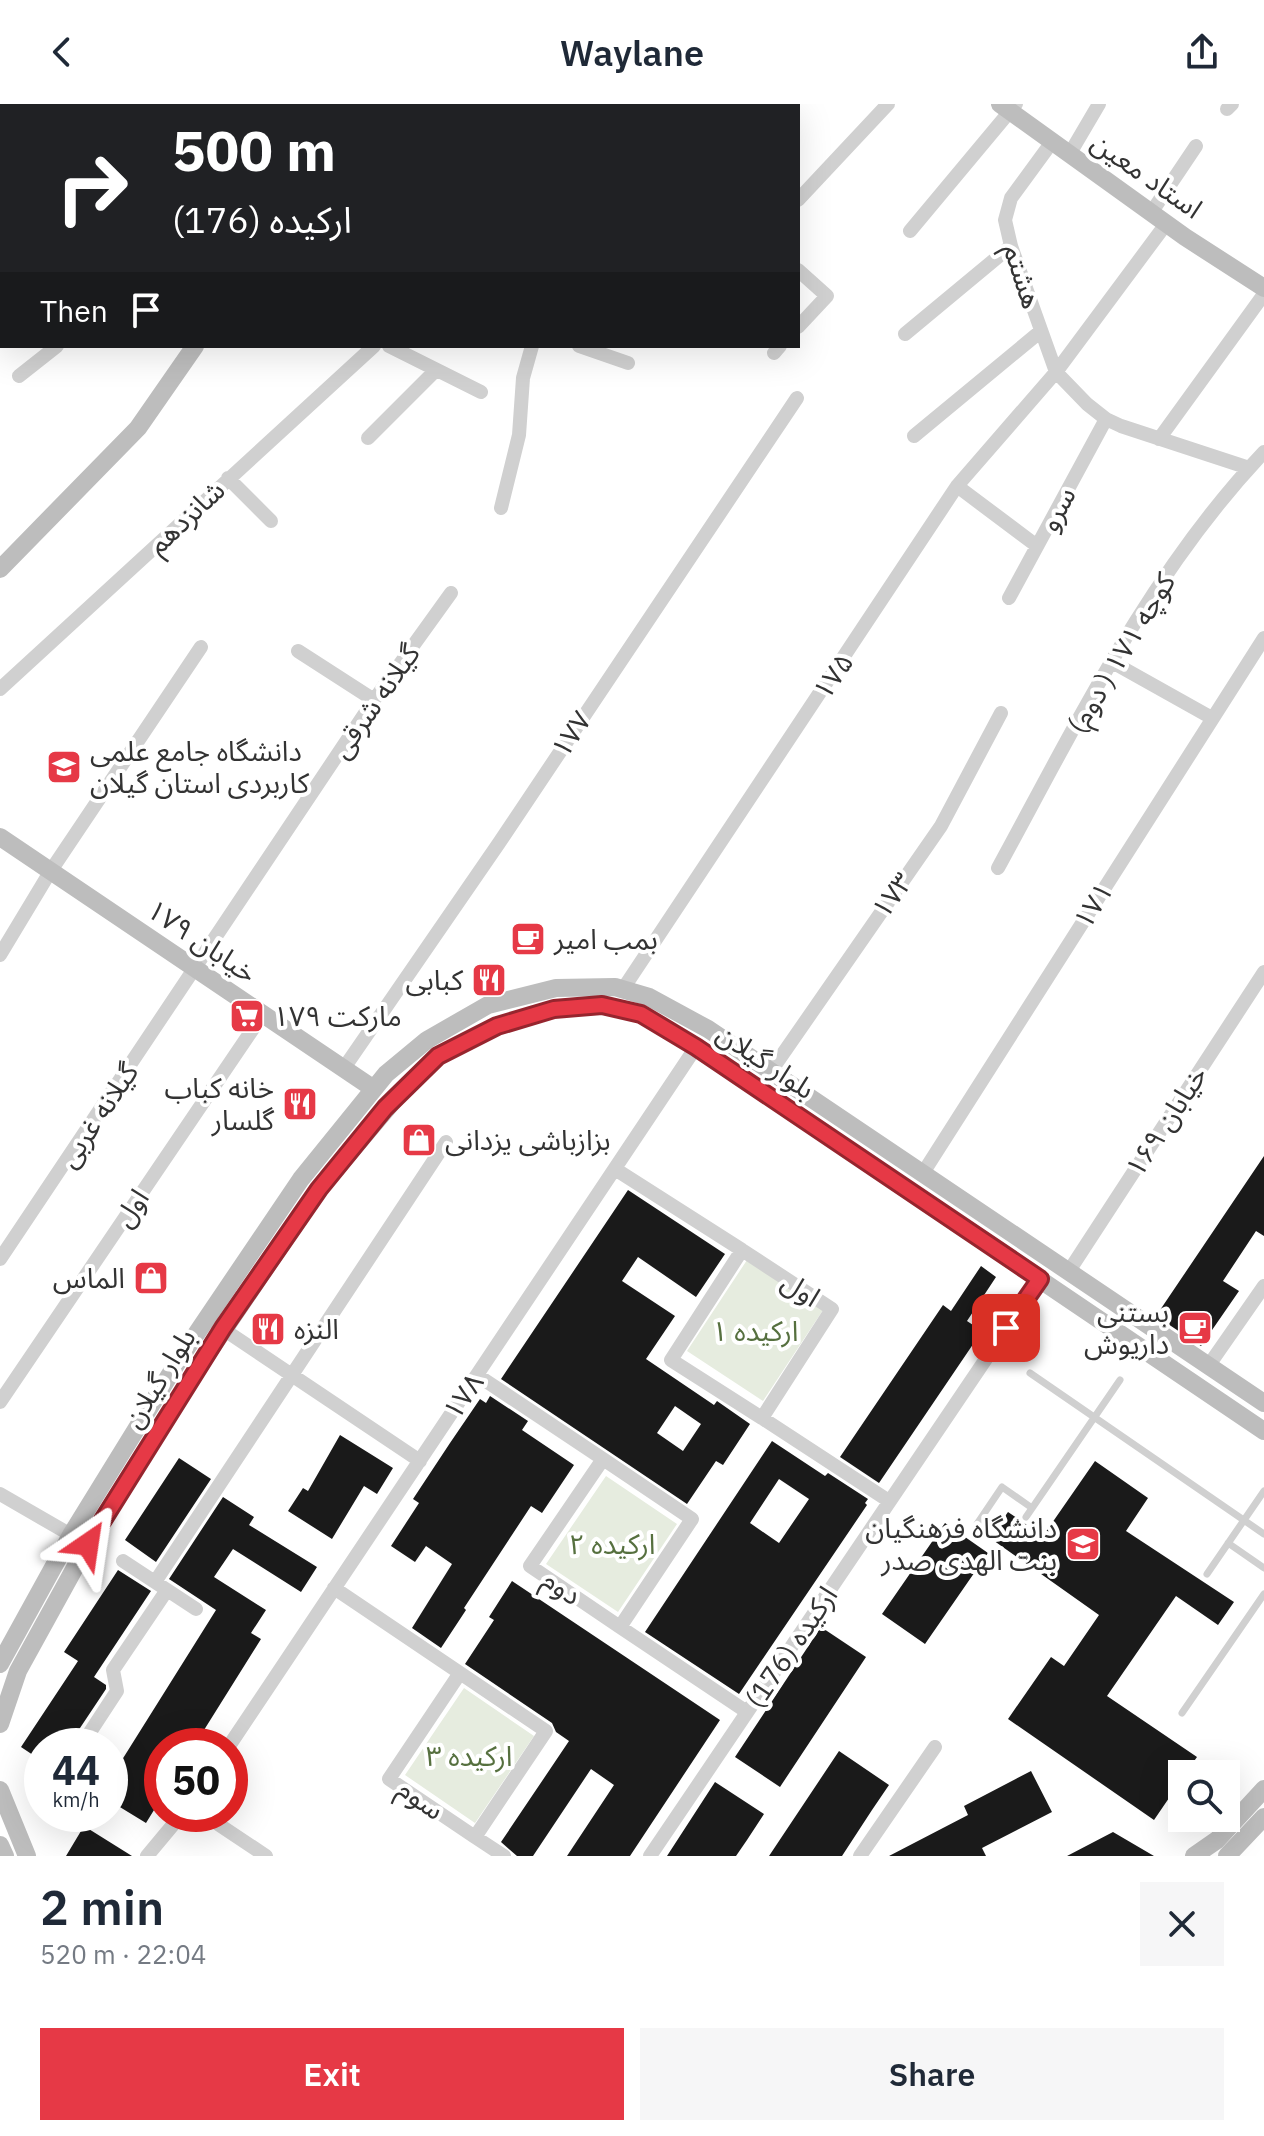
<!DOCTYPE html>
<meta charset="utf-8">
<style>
:root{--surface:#fff;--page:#f6f6f7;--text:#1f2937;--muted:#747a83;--accent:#e63946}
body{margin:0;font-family:"IBM Plex Sans","Noto Sans Arabic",sans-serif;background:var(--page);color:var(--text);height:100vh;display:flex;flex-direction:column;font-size:30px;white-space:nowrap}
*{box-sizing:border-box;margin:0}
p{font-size:26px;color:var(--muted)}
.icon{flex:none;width:44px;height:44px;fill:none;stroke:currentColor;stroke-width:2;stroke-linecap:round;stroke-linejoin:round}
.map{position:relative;height:1752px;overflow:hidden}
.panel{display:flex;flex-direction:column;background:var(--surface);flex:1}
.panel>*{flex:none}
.guide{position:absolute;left:0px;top:0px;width:800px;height:244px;box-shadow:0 8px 32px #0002;background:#202124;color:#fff;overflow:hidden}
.buttons{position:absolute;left:1168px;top:1656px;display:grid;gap:16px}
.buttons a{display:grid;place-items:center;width:72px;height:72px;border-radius:0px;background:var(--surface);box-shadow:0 8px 32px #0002;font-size:40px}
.speed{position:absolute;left:24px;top:1624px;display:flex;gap:16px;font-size:40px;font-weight:700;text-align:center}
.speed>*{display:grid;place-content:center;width:104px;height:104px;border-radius:50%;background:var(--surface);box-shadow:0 8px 32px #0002;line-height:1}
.speed small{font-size:20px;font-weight:400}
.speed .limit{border:12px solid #d22;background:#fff;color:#111}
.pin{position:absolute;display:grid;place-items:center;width:68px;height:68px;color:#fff;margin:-34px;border-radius:16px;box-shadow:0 4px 12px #0006}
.me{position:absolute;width:88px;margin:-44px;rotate:32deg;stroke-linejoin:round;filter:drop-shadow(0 0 6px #0008)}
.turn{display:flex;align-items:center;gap:28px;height:168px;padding:0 40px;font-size:36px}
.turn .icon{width:104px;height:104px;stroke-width:2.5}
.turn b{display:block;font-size:56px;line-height:68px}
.then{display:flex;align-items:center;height:76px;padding:0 40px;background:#0003;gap:16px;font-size:30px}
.round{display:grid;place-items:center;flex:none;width:84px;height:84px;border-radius:0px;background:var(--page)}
.headline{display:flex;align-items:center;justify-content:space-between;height:136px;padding:0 40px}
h1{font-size:48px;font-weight:600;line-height:60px}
.button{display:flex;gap:16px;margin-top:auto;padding:16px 40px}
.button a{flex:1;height:92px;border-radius:0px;background:var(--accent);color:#fff;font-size:32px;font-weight:600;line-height:92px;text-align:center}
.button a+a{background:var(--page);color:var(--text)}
header{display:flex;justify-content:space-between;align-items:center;height:104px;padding:0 40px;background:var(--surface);font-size:36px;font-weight:600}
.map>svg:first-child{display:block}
</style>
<header><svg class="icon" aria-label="back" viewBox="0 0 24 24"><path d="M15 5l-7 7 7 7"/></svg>Waylane<svg class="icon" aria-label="share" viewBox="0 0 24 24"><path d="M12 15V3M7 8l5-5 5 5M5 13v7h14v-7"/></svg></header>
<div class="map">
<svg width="1264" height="1752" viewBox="0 0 1264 1752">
<rect width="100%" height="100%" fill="#fff"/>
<!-- green -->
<path fill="#e6ecdf" d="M747 1156 823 1206 763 1297 687 1247Z
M606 1372 677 1420 618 1508 546 1460Z
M464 1584 534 1632 475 1719 405 1671Z"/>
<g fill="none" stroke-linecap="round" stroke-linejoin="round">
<!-- canal -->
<path stroke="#cfe2ee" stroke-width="18" d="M90 2 93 0
M0 77 2 75"/>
</g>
<!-- building -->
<path fill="#1a1a1a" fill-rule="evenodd" d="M1264 1052V1132L1256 1127 1223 1177 1239 1187 1201 1242 1156 1212Z
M628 1086 725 1150 696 1193 638 1153 622 1177 675 1212 646 1255 714 1301 717 1297 750 1320 723 1361 716 1357 687 1400 501 1275ZM675 1302 701 1320 683 1347 657 1329Z
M981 1162 996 1173 967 1217 982 1227 879 1379 840 1353 943 1201 951 1207Z
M490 1292 528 1317 522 1326 574 1361 542 1409 531 1402 464 1504 466 1506 441 1544 412 1524 452 1460 426 1442 415 1458 391 1442 419 1399 413 1395 450 1339 480 1295 486 1299Z
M340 1331 393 1364 377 1390 364 1382 332 1435 288 1407 303 1384 308 1387Z
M772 1337 825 1372 828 1369 868 1395 865 1399 867 1401 739 1590 645 1528ZM779 1375 809 1395 779 1439 750 1419Z
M179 1354 211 1375 156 1458 125 1436Z
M1095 1357 1148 1394 1126 1427 1234 1498 1218 1521 1176 1492 1107 1592 1197 1653 1185 1670H1182V1675L1154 1716 1008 1615 1051 1553 1064 1562 1099 1511 990 1434 1008 1408 1043 1432Z
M223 1393 254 1413 249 1421 317 1463 301 1488 233 1445 214 1473 266 1506 251 1529 261 1535 194 1642H162V1693L146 1719 110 1697V1675L216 1506 169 1475Z
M945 1419 988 1449 925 1540 882 1510Z
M118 1466 151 1487 94 1573 106 1581V1585L68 1642H42V1657L21 1643 78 1557 64 1548Z
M512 1477 720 1616 630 1752H567L614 1681 591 1665 533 1752H517L501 1738 569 1637 556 1628 552 1619 465 1560 494 1516 489 1513Z
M821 1523 866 1553 780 1683 735 1653Z
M839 1647 889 1681 872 1706 842 1752H769Z
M1031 1667 1052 1708 982 1744 986 1752H889L968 1711 964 1702Z
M715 1678 764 1710 747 1736 736 1752H667Z
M84 1722 132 1752H66Z
M1113 1728 1154 1752H1067Z"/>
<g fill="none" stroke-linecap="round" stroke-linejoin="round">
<!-- service -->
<path stroke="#d0d0d0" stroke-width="7" d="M1030 1269 1264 1430
M1026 1413 1120 1276
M977 1420 1002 1383 1032 1404
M1228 1439 1264 1464
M1207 1470 1264 1387
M1182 1609 1264 1490"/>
<!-- minor -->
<path stroke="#d0d0d0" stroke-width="14" d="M510 0 512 2
M604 2 606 0
M753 2 754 0
M1227 5 1232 0
M1052 38 1011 94 1005 116 1011 142 1056 268 1087 300 1106 315 1121 322 1249 364
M1069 51 1099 0
M798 96 888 0
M1151 109 1196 42
M910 127 1016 0
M798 166 827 192 798 223
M905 230 1011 142
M389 242 481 288
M579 242 628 259
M774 249 780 242
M19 272 57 242
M914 332 1041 227
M368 334 436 266
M1159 335 1264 190
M228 374 271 417
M957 382 1037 442
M501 404 519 331 523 274 532 242
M1009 494 1106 315
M298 547 374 596
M1112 558 1212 614
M0 585 374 242
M998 764C1076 621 1150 468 1264 348
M0 851 50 768 201 543
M623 885 957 382 1056 268 1166 120
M344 964 499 739 797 294
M771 967 941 722 1001 609
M615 1065 742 1146
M923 1069 1264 534
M742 1146 832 1205 762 1314 671 1256Z
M0 1155 374 596 451 489
M1069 1167 1264 868
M217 1221 420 1357
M1209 1261 1264 1182
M477 1271 603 1355
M0 1298 263 910
M762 1314 889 1397
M603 1355 692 1415 620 1523 530 1462Z
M0 1390 71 1431
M123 1457 196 1505
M155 1478 446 1038
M334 1484 460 1569
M620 1523 747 1608
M460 1569 546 1627 475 1733 389 1675Z
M81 1642 117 1587 113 1566 167 1486
M229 1642 696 943
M203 1710 266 1752
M475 1733 504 1752
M147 1752 182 1710
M650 1752 1040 1175
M860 1752 935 1643"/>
<!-- secondary -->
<path stroke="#bdbdbd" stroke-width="18" d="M1000 0 1185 133 1264 184
M25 2 28 0
M329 2 330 0
M0 23 2 21
M0 465 138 324 195 242
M0 733 374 985
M0 1560 71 1431 182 1251 301 1075 386 970 427 936 488 901 556 884 615 883 649 893 708 925 1264 1299
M0 1620 18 1567 88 1440 204 1255 319 1085 401 988 438 952 497 922 554 905 602 901 641 910 696 943 1264 1327
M0 1686 27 1752
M0 1741 5 1752
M1194 1752 1217 1736 1264 1685
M1227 1752 1264 1713"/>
</g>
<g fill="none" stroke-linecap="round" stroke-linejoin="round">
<!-- route casing -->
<g stroke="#96252e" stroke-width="20">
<path id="route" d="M88 1440 223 1224 319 1085 385 1004 438 952 497 922 554 905 602 901 641 910 696 943 1040 1175 1006 1224"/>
</g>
<!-- route -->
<use href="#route" stroke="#e63946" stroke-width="14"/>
</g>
<!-- icons -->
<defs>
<g id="university-square" transform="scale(1.8)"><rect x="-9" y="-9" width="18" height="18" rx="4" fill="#e63946" stroke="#fff"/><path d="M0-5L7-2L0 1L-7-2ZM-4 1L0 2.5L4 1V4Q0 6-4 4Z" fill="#fff"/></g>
<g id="cafe-square" transform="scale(1.8)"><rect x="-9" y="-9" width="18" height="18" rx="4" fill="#e63946" stroke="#fff"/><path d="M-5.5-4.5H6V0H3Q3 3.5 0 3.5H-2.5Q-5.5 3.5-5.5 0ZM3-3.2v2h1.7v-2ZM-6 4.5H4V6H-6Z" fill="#fff"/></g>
<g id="restaurant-square" transform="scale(1.8)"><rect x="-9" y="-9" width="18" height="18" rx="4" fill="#e63946" stroke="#fff"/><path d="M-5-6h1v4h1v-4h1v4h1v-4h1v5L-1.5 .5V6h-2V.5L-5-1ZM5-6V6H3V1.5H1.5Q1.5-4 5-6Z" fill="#fff"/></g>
<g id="supermarket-square" transform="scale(1.8)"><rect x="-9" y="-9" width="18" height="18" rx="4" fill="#e63946" stroke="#fff"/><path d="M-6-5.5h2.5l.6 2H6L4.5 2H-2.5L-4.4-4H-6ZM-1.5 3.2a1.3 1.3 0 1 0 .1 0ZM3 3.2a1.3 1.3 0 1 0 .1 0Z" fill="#fff"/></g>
<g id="shop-square" transform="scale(1.8)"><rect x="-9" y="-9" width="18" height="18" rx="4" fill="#e63946" stroke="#fff"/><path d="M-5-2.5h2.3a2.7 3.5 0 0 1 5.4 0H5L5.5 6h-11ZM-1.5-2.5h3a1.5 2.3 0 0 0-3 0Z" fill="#fff"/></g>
</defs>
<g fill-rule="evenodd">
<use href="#university-square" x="64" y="663"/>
<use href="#cafe-square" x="528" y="835"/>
<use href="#restaurant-square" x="489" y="876"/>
<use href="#supermarket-square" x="247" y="912"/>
<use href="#restaurant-square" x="300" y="1000"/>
<use href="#shop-square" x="419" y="1036"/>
<use href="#shop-square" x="151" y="1174"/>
<use href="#cafe-square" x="1195" y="1224"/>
<use href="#restaurant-square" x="268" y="1225"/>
<use href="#university-square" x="1083" y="1440"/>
</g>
<g text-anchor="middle" stroke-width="8" stroke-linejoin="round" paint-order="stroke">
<!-- street labels -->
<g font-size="28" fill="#333" stroke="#fff">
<text transform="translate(1147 71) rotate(35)" y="10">استاد معین</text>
<text transform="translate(1023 172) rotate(72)" y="10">هشتم</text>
<text transform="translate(1057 405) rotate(-62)" y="10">سرو</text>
<text transform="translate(186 413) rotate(-43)" y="10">شانزدهم</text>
<text transform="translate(1121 549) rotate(-59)" y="10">کوچه ۱۷۱ ( دوم)</text>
<text transform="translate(833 572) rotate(-56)" y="10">۱۷۵</text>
<text transform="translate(375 597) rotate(-55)" y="10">گیلانه شرقی</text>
<text transform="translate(571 630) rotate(-57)" y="10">۱۷۷</text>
<text transform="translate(892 791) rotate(-54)" y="10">۱۷۳</text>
<text transform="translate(1093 801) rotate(-58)" y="10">۱۷۱</text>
<text transform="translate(202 837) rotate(34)" y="10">خیابان ۱۷۹</text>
<text transform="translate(766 957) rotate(34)" y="10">بلوار گیلان</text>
<text transform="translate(98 1011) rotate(-56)" y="10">گیلانه غربی</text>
<text transform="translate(1166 1017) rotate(-57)" y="10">خیابان ۱۶۹</text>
<text transform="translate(131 1104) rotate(-56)" y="10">اول</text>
<text transform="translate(801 1185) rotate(33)" y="10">اول</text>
<text transform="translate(159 1274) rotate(-58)" y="10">بلوار گیلان</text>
<text transform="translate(463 1292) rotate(-56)" y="10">۱۷۸</text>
<text transform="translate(562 1483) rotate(34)" y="10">دوم</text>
<text transform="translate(791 1543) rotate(-56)" y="10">ارکیده (176)</text>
<text transform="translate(421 1695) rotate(35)" y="10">سوم</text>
</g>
<!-- poi labels -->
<g font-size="28" fill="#333" stroke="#fff" text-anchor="start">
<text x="90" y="657">دانشگاه جامع علمی<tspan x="90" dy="32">کاربردی استان گیلان</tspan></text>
<text x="554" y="845">بمب امیر</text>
<text x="463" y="886" text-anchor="end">کبابی</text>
<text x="273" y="922">۱۷۹ مارکت</text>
<text x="274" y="994" text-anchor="end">خانه کباب<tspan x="274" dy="32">گلسار</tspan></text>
<text x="445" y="1046">بزازباشی یزدانی</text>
<text x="125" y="1184" text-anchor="end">الماس</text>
<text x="1169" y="1218" text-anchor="end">بستنی<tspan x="1169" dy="32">داریوش</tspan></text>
<text x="294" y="1235">النزه</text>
<text x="1057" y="1434" text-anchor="end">دانشگاه فرهنگیان<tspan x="1057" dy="32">بنت الهدی صدر</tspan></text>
</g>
<!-- park labels -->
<g font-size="28" fill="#56703f" stroke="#fff">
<text x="755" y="1237">ارکیده ۱</text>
<text x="612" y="1450">ارکیده ۲</text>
<text x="469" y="1662">ارکیده ۳</text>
</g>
</g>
</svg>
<div class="buttons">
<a><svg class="icon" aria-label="search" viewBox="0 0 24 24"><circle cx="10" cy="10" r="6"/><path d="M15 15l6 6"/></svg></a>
</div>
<div class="speed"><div>44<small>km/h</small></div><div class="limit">50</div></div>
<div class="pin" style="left:1006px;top:1224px;background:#d93025"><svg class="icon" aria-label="arrive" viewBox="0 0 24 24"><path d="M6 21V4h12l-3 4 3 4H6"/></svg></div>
<svg class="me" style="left:88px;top:1440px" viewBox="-20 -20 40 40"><path d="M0-17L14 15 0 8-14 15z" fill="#e63946" stroke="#fff" stroke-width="4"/></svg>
<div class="guide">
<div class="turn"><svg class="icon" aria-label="right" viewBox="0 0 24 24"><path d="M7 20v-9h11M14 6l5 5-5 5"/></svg><div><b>500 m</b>ارکیده (176)</div></div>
<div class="then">Then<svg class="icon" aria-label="arrive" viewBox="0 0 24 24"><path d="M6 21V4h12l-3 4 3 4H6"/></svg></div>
</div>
</div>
<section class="panel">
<div class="headline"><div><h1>2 min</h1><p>520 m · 22:04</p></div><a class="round"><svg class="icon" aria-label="close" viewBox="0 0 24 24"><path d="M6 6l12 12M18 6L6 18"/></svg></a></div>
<div class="button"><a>Exit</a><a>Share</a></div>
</section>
